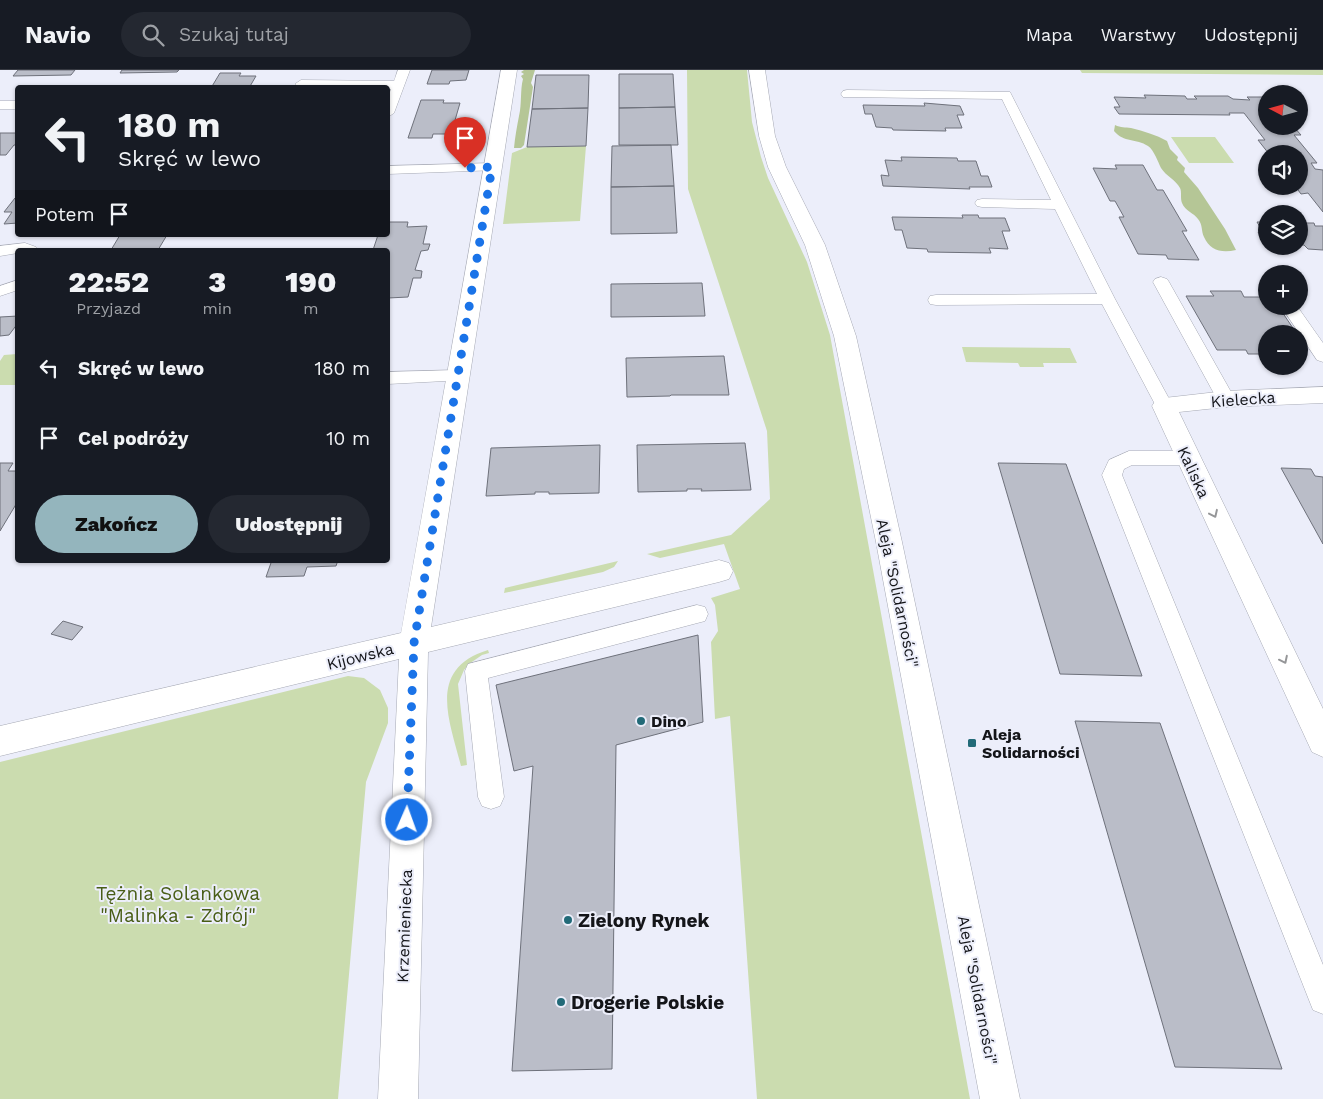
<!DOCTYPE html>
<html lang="pl">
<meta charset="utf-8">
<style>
:root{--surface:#171b24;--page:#242831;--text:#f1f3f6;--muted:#9ea1a6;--line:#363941;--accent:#94b5bd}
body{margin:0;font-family:"Work Sans",sans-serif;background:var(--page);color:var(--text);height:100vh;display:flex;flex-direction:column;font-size:19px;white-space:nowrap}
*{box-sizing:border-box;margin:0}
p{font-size:16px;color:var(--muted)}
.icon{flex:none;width:28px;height:28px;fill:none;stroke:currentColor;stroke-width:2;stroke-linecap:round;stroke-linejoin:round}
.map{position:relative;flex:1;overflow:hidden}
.details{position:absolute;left:15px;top:178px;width:375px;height:315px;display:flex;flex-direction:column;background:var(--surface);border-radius:5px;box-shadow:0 1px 4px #0004}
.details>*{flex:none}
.banner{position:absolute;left:15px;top:15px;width:375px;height:152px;border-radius:5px;box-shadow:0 1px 4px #0004;background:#171b24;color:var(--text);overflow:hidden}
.needle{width:32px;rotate:276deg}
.tools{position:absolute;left:1258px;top:15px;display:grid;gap:10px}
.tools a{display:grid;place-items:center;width:50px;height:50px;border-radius:50%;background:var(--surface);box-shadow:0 1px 4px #0004;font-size:25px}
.pin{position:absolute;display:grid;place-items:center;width:42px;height:42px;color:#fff;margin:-51px -21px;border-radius:50% 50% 50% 0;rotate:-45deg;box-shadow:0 0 5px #0007}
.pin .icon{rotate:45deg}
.me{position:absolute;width:55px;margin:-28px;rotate:2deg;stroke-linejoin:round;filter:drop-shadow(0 0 4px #0008)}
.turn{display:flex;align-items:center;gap:18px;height:105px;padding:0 20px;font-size:22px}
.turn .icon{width:65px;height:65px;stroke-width:2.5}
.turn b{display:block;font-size:35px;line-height:42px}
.then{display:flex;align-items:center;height:48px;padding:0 20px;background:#0003;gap:10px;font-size:19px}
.eta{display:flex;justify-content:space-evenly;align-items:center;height:85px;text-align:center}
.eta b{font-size:30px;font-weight:800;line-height:35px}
.cta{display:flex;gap:10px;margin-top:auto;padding:10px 20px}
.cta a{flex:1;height:58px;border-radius:30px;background:var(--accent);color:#111;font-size:20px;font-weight:800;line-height:58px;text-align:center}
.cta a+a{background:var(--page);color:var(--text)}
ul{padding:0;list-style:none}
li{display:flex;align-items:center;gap:15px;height:70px;padding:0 20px}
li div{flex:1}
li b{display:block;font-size:19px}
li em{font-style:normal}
header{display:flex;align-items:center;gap:30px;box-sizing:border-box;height:70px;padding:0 25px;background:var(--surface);border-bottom:1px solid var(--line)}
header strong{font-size:24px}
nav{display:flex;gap:28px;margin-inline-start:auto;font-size:18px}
.search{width:350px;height:45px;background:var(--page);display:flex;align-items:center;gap:12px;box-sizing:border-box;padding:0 18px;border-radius:28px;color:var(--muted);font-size:19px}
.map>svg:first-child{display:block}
</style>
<header>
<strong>Navio</strong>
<div class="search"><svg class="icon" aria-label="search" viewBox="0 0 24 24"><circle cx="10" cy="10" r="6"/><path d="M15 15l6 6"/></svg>Szukaj tutaj</div>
<nav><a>Mapa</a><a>Warstwy</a><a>Udostępnij</a></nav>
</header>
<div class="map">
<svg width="1323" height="1029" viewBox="0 0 1323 1029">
<rect width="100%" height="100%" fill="#eceefa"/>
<!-- green -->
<path fill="#cbdcaf" d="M687 0H747L752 52 761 87 768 108 807 192 830 265 970 1029H757L730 646 715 649 711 572 718 561 715 535 711 528 740 519 724 474 660 488 647 484 731 465 770 429 767 361 688 119Z
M1080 0H1323V5L1082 3Z
M1171 67H1215L1234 93H1189Z
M586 76 580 151 503 154 512 83 527 77Z
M962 277 1070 278 1077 293H1043L1044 297H1020L1018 293 966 292Z
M17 284V315H0V291L4 285Z
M618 491 614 497 603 502 504 523 505 518Z
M488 580 489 583 482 585 469 594 464 600 458 614 467 695 461 696C449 649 427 599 488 580Z
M348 606 364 608 380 620 388 638V653L366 712 338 1029H0V692Z"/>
<!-- forest -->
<path fill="#b5c696" d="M524 0H535L531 13 533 17 524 75 521 78H514C515 67 517 56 519 46 522 34 520 20 523 9L521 6 524 4 521 2Z
M1115 55C1121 58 1125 57 1131 58 1144 61 1156 65 1167 71L1170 79 1178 87 1177 90 1185 98 1184 102 1198 118 1225 159 1236 180C1222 183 1210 181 1204 167 1201 161 1203 155 1198 149 1194 143 1185 141 1182 133 1180 128 1182 122 1180 118 1176 110 1166 106 1161 98 1158 92 1154 80 1148 76 1136 68 1124 73 1114 61Z"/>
<!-- building -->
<path fill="#babdc8" stroke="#6e717b" d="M18 0H75L71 5 13 6Z
M122 0H179L177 2 120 3Z
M432 0H469L466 10 450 11 449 14H427Z
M220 3H241L239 6H256L249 18H211Z
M619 4H673L675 37 619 38Z
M536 5H589L588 38 532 39Z
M1144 25 1185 26 1187 29H1197L1194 26H1228L1233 29 1250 30 1247 27H1266V56H1293L1301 65H1294L1317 93H1311L1315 99 1323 100V142L1308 123 1301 124 1295 116H1299V84H1269L1258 70H1265L1244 43H1229L1230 45 1119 44 1114 37H1120L1114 27 1146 28Z
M421 30H444L443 33H460L451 64H433L432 68H408Z
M924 33 960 36 964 45H957L962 58H945L946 61 893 60 892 58 876 57 872 44H865L863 35 925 36Z
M675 37 678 75H619V38Z
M588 38 586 76 527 77 532 39Z
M0 63H18V75H14L6 85H0Z
M671 75 674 116 611 117 612 76Z
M901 87 957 88 958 91H976L981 106H988L992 117H969L970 119 883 116 881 105 889 106 885 90 902 91Z
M1115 95H1143L1157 120H1163L1187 161H1182L1199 190 1168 189 1166 185 1138 184 1119 147H1124L1115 131H1110L1093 98 1117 99Z
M674 116 677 163 611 164V117Z
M15 128H18V153L4 154 12 142H4Z
M962 145H978L979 148H1005L1010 161H1002L1008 179 989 178 991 183 928 182 927 179 907 178 902 160H895L892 147 963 148Z
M388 152H408L407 157 427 156 423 174H430L428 180 421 181 415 200 422 201 421 208H413L408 227 388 228V180H373L378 165H388Z
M1257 152H1266V174L1258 162H1263Z
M1299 153H1314L1315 156H1323V180L1308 179 1304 175H1299Z
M120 165H167L158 180H111Z
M249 165H320L249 166Z
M1268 176H1293L1296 179H1270Z
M702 213 705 246 611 247V214Z
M1210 221H1241L1244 227H1266V236H1278L1297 264H1266V284H1248L1246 280H1217L1186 226H1214Z
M18 246V253L9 265 0 266V247Z
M1299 267 1308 280H1299Z
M724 286 729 325H671L670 326 627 327 626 288Z
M745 373 751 420 701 421 702 419H687V421L638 422 637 375Z
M600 375 599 423 549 424V422H535V424L486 426 491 378Z
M0 393H13L8 401H18V431L0 461Z
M998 393 1066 394 1142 606 1060 604Z
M1281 398 1311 399 1315 406 1323 407V474Z
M272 490H338L336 496 307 497 304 506 266 507Z
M63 551 83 557 72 570 51 564Z
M698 565 703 652 616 675 612 999 512 1001 533 696 514 701 496 615Z
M1075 651 1160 653 1282 999 1175 997Z"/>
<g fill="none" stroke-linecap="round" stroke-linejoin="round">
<!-- lane casing -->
<g stroke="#a6a9b4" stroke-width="1">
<path id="lane" d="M398 0H410L394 43 388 47V28L391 19 300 18 295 14 301 10 394 11Z
M847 20 1010 22 1115 229 1173 336 1170 340 1164 342 1158 340 1102 234 936 235 930 234 928 230 930 226 936 225 1097 224 1055 139 982 137 977 136 975 133 977 130 982 129 1051 130 1002 29 843 27 841 24 843 21Z
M0 31H18V39H0Z
M493 93 498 94 500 97 498 100 388 104V96Z
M25 173 36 177 39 180H18V183L0 186V176Z
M1161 207 1167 209 1169 212 1235 329 1232 333 1226 335 1220 333 1217 329 1153 212 1155 209Z
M18 210V220L0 226V216Z
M1281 236H1297L1323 273V292L1317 290Z
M458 300 464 302 467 306 464 310 388 314V302Z
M1129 381H1188L1195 383 1197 388 1195 393 1188 395H1132L1124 399 1122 405 1323 895V944L1313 940 1309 930 1102 405 1109 390Z
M697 535 705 537 708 544 705 551 488 608 504 727 500 736 491 739 482 736 478 727 465 601 468 594Z"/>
</g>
<!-- street casing -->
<g stroke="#a6a9b4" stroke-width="1">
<path id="street" d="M501 0H517L431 557 719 490 729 493 733 501 729 509 719 512 428 582 418 1029H378L399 589 0 686V656L401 563Z
M1323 317V333L1226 337 1179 342 1323 639V687L1312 682 1152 336 1156 330 1164 328 1226 321Z"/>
</g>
<!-- secondary casing -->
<g stroke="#a6a9b4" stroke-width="1">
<path id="secondary" d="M749 0H765L775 66 786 97 825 175 856 266 902 472 1020 1029H980L876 472 834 266 805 175 768 97 759 66Z"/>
</g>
<!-- lane -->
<use href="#lane" fill="#fff" fill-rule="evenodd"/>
<!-- street -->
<use href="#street" fill="#fff" fill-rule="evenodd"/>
<!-- secondary -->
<use href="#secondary" fill="#fff" fill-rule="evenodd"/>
</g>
<!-- one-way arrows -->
<defs><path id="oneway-chevron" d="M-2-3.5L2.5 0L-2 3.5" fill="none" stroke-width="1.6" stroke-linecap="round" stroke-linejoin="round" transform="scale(1.25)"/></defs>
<g stroke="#959698">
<use href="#oneway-chevron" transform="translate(1214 444) rotate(65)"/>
<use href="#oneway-chevron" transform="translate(1284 590) rotate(64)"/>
</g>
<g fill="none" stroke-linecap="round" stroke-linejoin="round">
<!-- route -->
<path stroke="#1a73e8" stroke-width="9" stroke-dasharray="0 16.2" d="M407 750 414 573 492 97 465 98"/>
</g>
<!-- markers -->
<g fill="#226a78" stroke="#eceefa" stroke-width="2">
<circle cx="641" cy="651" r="5"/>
<rect x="967" y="668" width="10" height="10" rx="2.5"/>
<circle cx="568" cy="850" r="5"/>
<circle cx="561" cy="932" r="5"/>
</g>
<g text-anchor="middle" stroke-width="4" stroke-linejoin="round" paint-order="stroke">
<!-- street labels -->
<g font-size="16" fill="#141519" stroke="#eceefa">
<text transform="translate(1243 329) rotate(-4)" y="6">Kielecka</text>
<text transform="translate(1194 402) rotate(65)" y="6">Kaliska</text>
<text transform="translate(898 523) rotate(78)" y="6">Aleja "Solidarności"</text>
<text transform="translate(360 586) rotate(-14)" y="6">Kijowska</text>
<text transform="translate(404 856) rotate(-88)" y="6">Krzemieniecka</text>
<text transform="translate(978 920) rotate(79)" y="6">Aleja "Solidarności"</text>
</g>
<!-- poi labels -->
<g font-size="16" font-weight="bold" fill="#141519" stroke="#eceefa" text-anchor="start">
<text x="651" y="657">Dino</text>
<text x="982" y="670">Aleja<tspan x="982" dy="18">Solidarności</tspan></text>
</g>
<!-- near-park labels -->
<g font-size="19" fill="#485d16" stroke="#eceefa">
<text x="178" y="830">Tężnia Solankowa<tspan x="178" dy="22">"Malinka - Zdrój"</tspan></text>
</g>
<!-- near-poi labels -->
<g font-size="19" font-weight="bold" fill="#141519" stroke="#eceefa" text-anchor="start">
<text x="578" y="857">Zielony Rynek</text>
<text x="571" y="939">Drogerie Polskie</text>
</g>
</g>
</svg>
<div class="tools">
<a><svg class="needle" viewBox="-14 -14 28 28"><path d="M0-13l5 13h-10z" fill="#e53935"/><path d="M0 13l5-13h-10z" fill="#9ea1a6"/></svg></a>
<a><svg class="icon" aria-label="sound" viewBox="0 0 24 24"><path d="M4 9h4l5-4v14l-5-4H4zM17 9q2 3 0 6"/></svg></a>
<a><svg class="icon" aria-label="layers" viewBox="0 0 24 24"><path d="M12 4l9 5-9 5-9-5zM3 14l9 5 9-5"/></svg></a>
<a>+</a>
<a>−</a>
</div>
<div class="pin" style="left:465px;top:98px;background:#d93025"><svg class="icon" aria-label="arrive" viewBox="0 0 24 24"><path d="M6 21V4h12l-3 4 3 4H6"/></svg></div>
<svg class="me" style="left:407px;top:750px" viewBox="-20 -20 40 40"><circle r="17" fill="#1a73e8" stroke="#fff" stroke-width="3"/><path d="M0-11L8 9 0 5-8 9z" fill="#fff"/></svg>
<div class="banner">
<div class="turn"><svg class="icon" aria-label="left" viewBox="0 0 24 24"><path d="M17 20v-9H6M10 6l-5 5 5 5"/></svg><div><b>180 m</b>Skręć w lewo</div></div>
<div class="then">Potem<svg class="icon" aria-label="arrive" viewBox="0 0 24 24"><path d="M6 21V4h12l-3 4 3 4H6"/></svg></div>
</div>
<section class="details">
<div class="eta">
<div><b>22:52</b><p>Przyjazd</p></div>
<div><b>3</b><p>min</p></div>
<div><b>190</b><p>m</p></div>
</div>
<ul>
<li><svg class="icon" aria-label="left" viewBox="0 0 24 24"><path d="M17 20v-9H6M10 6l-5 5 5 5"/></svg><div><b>Skręć w lewo</b></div><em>180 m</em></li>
<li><svg class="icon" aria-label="arrive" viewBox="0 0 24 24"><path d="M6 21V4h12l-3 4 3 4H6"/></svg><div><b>Cel podróży</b></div><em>10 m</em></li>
</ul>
<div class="cta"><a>Zakończ</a><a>Udostępnij</a></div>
</section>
</div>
